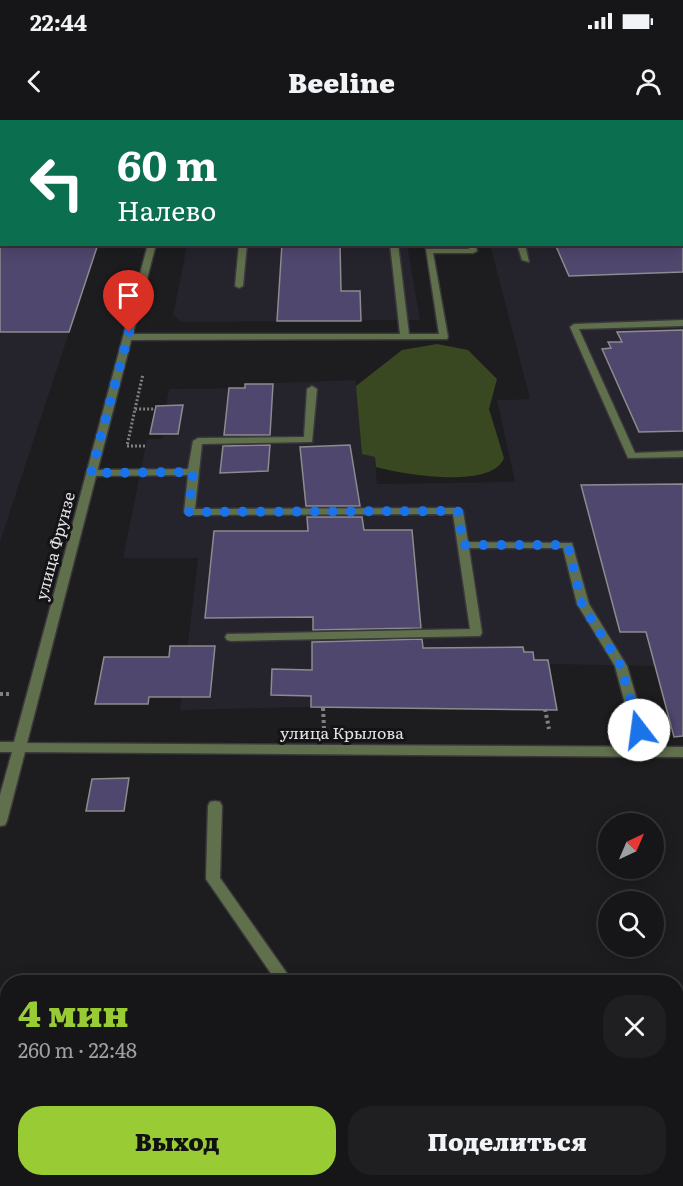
<!DOCTYPE html>
<html lang="ru">
<meta charset="utf-8">
<style>
:root{--surface:#161517;--page:#1f1e20;--text:#f1f3f6;--muted:#9e9fa1;--line:#353436;--accent:#99cb35}
body{margin:0;font-family:Literata,serif;background:var(--page);color:var(--text);height:100vh;display:flex;flex-direction:column;font-size:22px;white-space:nowrap}
*{box-sizing:border-box;margin:0}
p{font-size:20px;color:var(--muted)}
.icon{flex:none;width:33px;height:33px;fill:none;stroke:currentColor;stroke-width:2;stroke-linecap:round;stroke-linejoin:round}
.map{position:relative;flex:1;overflow:hidden}
.sheet{position:absolute;left:0px;top:855px;width:684px;height:212px;display:flex;flex-direction:column;background:var(--surface);border-radius:24px 24px 0 0;box-shadow:0 3px 15px #0003,0 0 0 2px var(--line)}
.sheet>*{flex:none}
.top-card{position:absolute;left:0px;top:0px;width:684px;height:126px;box-shadow:0 3px 15px #0003,0 0 0 2px var(--line);background:#0b6e4f;color:#fff;overflow:hidden}
.needle{width:39px;rotate:44deg}
.tools{position:absolute;left:598px;top:693px;display:grid;gap:12px}
.tools a{display:grid;place-items:center;width:66px;height:66px;border-radius:50%;background:var(--surface);box-shadow:0 3px 15px #0003,0 0 0 2px var(--line);font-size:30px}
.pin{position:absolute;display:grid;place-items:center;width:51px;height:51px;color:#fff;margin:-62px -26px;border-radius:50% 50% 50% 0;rotate:-45deg;box-shadow:0 0 6px #0007}
.pin .icon{rotate:45deg}
.me{position:absolute;width:66px;margin:-33px;rotate:345deg;stroke-linejoin:round;filter:drop-shadow(0 0 4px #0008)}
.turn{display:flex;align-items:center;gap:21px;height:126px;padding:0 18px;font-size:27px}
.turn .icon{width:78px;height:78px;stroke-width:2.5}
.turn b{display:block;font-size:42px;line-height:51px}
.round{display:grid;place-items:center;flex:none;width:63px;height:63px;border-radius:24px;background:var(--page)}
.overview{display:flex;align-items:center;justify-content:space-between;height:102px;padding:0 18px}
h1{font-size:36px;font-weight:800;line-height:45px;color:var(--accent)}
.cta{display:flex;gap:12px;margin-top:auto;padding:12px 18px}
.cta a{flex:1;height:69px;border-radius:24px;background:var(--accent);color:#111;font-size:24px;font-weight:800;line-height:69px;text-align:center}
.cta a+a{background:var(--page);color:var(--text)}
.status{display:flex;justify-content:space-between;align-items:center;height:42px;padding:0 30px;background:var(--surface);direction:ltr}
.status svg{height:16px;fill:currentColor}
header{display:flex;justify-content:space-between;align-items:center;height:78px;padding:0 18px;background:var(--surface);font-size:27px;font-weight:800}
.map>svg:first-child{display:block}
</style>
<div class="status"><b>22:44</b><svg viewBox="0 0 49 12"><path d="M0 12V9h3v3zM5 12V6h3v6zM10 12V3h3v9zM15 12V0h3v12zM26 1h20v11H26zM47 4h2v5h-2z"/></svg></div>
<header><svg class="icon" aria-label="back" viewBox="0 0 24 24"><path d="M15 5l-7 7 7 7"/></svg>Beeline<svg class="icon" aria-label="person" viewBox="0 0 24 24"><circle cx="12" cy="8" r="4"/><path d="M4 21q1-7 8-7t8 7"/></svg></header>
<div class="map">
<svg width="683" height="1066" viewBox="0 0 683 1066">
<rect width="100%" height="100%" fill="#1d1c1f"/>
<!-- built -->
<path fill="#25232c" d="M0 0H138L2 2V124L98 125 0 422Z
M218 0H494L495 1 217 2Z
M683 118V585L655 546 549 544 557 589 311 587 180 590 198 438H123L147 319H162L166 293H154L156 286 166 285 169 269 244 268 245 264 356 260 362 333 375 337 377 364 515 362 497 280 530 279 490 125 682 124Z
M407 124 420 200 182 202 173 195 187 125Z
M676 889H683V1066H276V1059H676Z"/>
<!-- forest -->
<path fill="#394821" d="M437 224 468 230 497 259 489 289 504 338C492 370 401 354 376 347L375 337 362 334 356 266 402 230Z"/>
<!-- building -->
<path fill="#50476e" stroke="#8c8b8f" stroke-width="1.5" d="M0 124H98L69 212H0Z
M282 124H340L341 171H360L361 201H277Z
M555 124H683V152L569 156Z
M683 210V311L639 312 602 229 611 228 608 222H622L617 212Z
M245 264H273L270 315H224L229 268H245Z
M183 285 178 314H150L156 286Z
M270 325 268 351 220 353 223 326Z
M350 325 360 386H306L300 327Z
M683 364V616L674 617 646 512H620L581 365Z
M307 397H362L364 410H412L421 508 313 510V497L205 498 214 411H308Z
M422 519 423 528 523 527 524 532H533L534 540H548L557 590 311 587V576L271 575 272 549 312 550V522Z
M170 526H215L210 577H149L148 584H95L104 537H169Z
M129 658 124 691H86L92 659Z"/>
<g fill="none" stroke-linecap="round" stroke-linejoin="round">
<!-- lane casing -->
<g stroke="#39383b" stroke-width="3">
<path id="lane" d="M408 0H414V2H408Z
M609 0H615L616 2H610Z
M682 29H683V33H682Z
M682 104H683V108H682Z
M239 124H247L243 166 239 168 235 166Z
M390 124H398L409 214H439L426 129H469L467 124H475L477 131 473 133H433L448 217 447 219 128 220 124 217 128 214H400Z
M517 124H525L529 142 522 140Z
M683 200V206L579 209 635 333 683 331V337L628 338 570 207 574 204Z
M312 266 317 269 312 322 202 324 195 389 458 388 463 391 468 422 572 423 589 484 627 546 652 632 650 635H640L638 632 615 546 577 484 563 428H469L482 513 480 516 231 521 227 520 225 517 227 514 470 509 453 394 189 395 184 392 188 355 91 356 86 353 91 350 188 349 193 321 198 318 304 317 307 269Z
M215 681 220 682 222 686 220 758 293 862H277L206 759 208 686 210 682Z
M222 1059H240V1066H222Z
M388 1059H407L410 1066H391Z"/>
</g>
<!-- street casing -->
<g stroke="#39383b" stroke-width="3">
<path id="street" d="M183 0H189L182 2Z
M148 124H156L27 623 683 627V637L25 632 7 701 5 705 0 706V675L12 632H0V622H14Z"/>
</g>
<!-- path-far1 -->
<path stroke="#818183" stroke-width="3" stroke-dasharray="2 2" stroke-linecap="butt" d="M135 289 143 254
M145 326H127L135 289H155"/>
<!-- path -->
<path stroke="#818183" stroke-width="4" stroke-dasharray="3 3" stroke-linecap="butt" d="M0 574H11
M323 588 324 608
M545 589 549 609"/>
<!-- lane -->
<use href="#lane" fill="#606f4c" fill-rule="evenodd"/>
<!-- street -->
<use href="#street" fill="#606f4c" fill-rule="evenodd"/>
</g>
<g fill="none" stroke-linecap="round" stroke-linejoin="round">
<!-- route -->
<path stroke="#1a73e8" stroke-width="10" stroke-dasharray="0 18" d="M129 212 91 353 193 352 189 392 458 391 463 425H568L582 484 621 546 639 610"/>
</g>
<g text-anchor="middle" stroke-width="6" stroke-linejoin="round" paint-order="stroke">
<!-- street labels -->
<g font-size="16" fill="#e3e3e5" stroke="#141316">
<text transform="translate(55 426) rotate(-75)" y="6">улица Фрунзе</text>
<text x="342" y="619">улица Крылова</text>
</g>
</g>
</svg>
<div class="tools">
<a><svg class="needle" viewBox="-14 -14 28 28"><path d="M0-13l5 13h-10z" fill="#e53935"/><path d="M0 13l5-13h-10z" fill="#9e9fa1"/></svg></a>
<a><svg class="icon" aria-label="search" viewBox="0 0 24 24"><circle cx="10" cy="10" r="6"/><path d="M15 15l6 6"/></svg></a>
</div>
<div class="pin" style="left:129px;top:212px;background:#d93025"><svg class="icon" aria-label="arrive" viewBox="0 0 24 24"><path d="M6 21V4h12l-3 4 3 4H6"/></svg></div>
<svg class="me" style="left:639px;top:610px" viewBox="-20 -20 40 40"><circle r="19" fill="#fff"/><path d="M0-13L10 11 0 6-10 11z" fill="#1a73e8"/></svg>
<div class="top-card">
<div class="turn"><svg class="icon" aria-label="left" viewBox="0 0 24 24"><path d="M17 20v-9H6M10 6l-5 5 5 5"/></svg><div><b>60 m</b>Налево</div></div>
</div>
<section class="sheet">
<div class="overview"><div><h1>4 мин</h1><p>260 m · 22:48</p></div><a class="round"><svg class="icon" aria-label="close" viewBox="0 0 24 24"><path d="M6 6l12 12M18 6L6 18"/></svg></a></div>
<div class="cta"><a>Выход</a><a>Поделиться</a></div>
</section>
</div>
